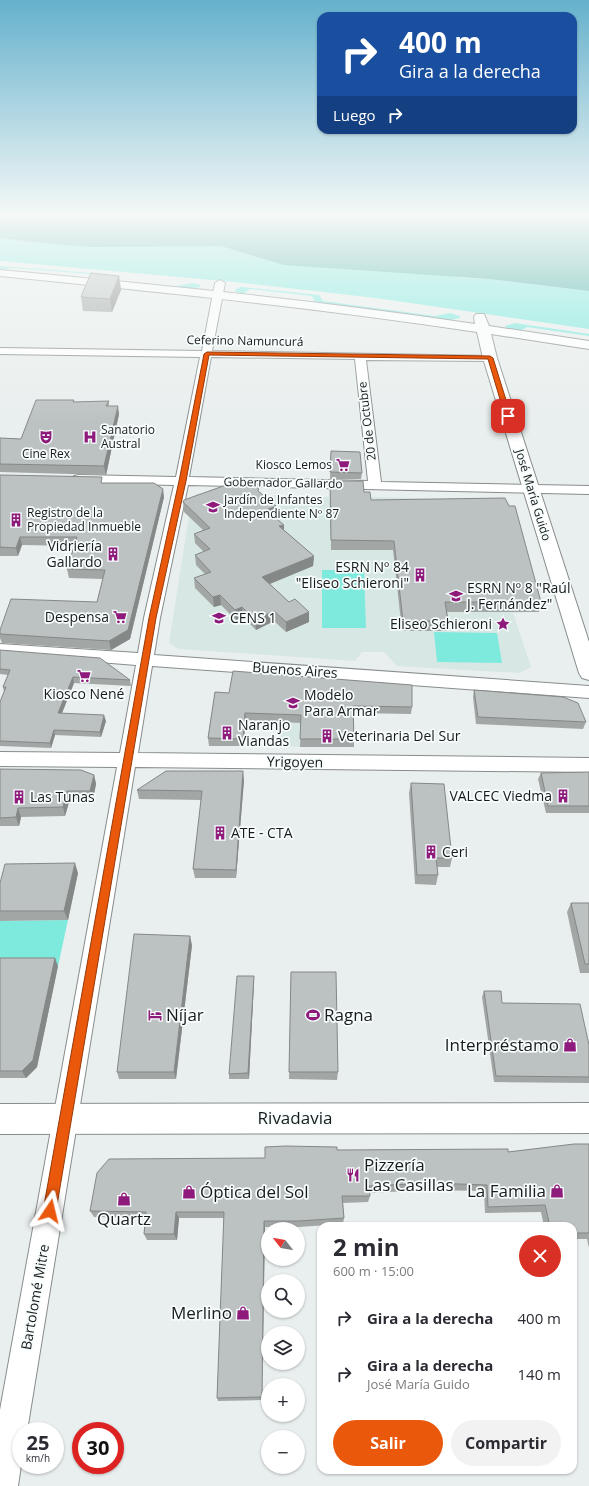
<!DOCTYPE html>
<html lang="es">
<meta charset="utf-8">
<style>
:root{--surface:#fff;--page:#f2f2f3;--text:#2b2b33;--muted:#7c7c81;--accent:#ea580c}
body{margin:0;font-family:"Open Sans",sans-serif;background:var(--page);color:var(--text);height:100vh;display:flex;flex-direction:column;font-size:15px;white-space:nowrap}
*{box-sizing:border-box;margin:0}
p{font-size:13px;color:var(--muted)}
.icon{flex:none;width:22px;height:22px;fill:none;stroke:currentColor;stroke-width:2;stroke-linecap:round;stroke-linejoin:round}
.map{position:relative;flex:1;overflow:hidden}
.panel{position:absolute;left:317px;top:1222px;width:260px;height:252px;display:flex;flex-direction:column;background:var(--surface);border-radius:12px;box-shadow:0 1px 3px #0004}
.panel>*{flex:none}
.hud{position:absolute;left:317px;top:12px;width:260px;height:122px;border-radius:12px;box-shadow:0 1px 3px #0004;background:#1a4fa0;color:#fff;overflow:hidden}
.needle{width:26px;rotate:301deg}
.fabs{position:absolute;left:261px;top:1222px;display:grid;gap:8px}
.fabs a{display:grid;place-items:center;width:44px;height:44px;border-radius:50%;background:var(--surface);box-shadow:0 1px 3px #0004;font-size:20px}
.speed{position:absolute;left:12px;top:1422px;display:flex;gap:8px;font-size:20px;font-weight:700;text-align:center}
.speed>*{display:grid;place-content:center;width:52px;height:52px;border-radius:50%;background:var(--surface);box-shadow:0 1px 3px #0004;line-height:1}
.speed small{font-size:10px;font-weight:400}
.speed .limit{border:6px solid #d22;background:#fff;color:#111}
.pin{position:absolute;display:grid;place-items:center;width:34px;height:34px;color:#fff;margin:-17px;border-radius:8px;box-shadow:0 2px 6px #0006}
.me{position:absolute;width:44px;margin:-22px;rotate:10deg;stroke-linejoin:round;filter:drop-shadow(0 0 3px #0008)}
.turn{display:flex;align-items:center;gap:14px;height:84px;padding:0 16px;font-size:18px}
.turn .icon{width:52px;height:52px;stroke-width:2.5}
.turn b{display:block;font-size:28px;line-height:34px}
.then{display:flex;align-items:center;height:38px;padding:0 16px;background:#0003;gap:8px;font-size:15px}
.round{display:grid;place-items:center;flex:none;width:42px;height:42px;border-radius:21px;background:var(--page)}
.head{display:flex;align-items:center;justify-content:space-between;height:68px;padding:0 16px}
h1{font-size:24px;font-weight:700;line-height:30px}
.action{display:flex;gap:8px;margin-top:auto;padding:8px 16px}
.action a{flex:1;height:46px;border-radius:24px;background:var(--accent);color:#fff;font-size:16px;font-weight:700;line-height:46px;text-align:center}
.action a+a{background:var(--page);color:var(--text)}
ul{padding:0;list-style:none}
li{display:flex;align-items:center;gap:12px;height:56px;padding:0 16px}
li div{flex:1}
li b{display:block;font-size:15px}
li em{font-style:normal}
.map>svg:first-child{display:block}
</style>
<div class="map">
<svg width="589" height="1486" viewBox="0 0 589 1486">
<rect width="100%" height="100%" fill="#e9efee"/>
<!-- built -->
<path fill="#d7e7e4" d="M198 493 329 497V501H369V497L502 500 510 504 539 612 513 613 531 667 520 673 397 666 384 652H362L355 661 179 649 169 643 192 497Z
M281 721H301L300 747 280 746Z"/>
<!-- green -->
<path fill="#7eeade" d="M0 238 32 242 124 246H221L465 278 489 279 589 291V329L376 298 235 282 0 261Z
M0 266 93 273 95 279 176 286 193 283 200 285V287L191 289 92 279 90 274 12 268 0 270Z
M241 287 319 295 323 301 435 316 450 313 460 316V318L450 320 315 302 312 296 250 289 243 294 235 292 236 289Z
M515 323 589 334V336L527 327 519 332 506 328 505 326Z
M322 570H364L366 628H322Z
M434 632 497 633 502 663 437 662Z
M68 920 58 966 0 967V921Z"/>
<!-- water -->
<path fill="#41ada2" d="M0 214H589V291L489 279 284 265 221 246 91 247 32 242 0 238Z"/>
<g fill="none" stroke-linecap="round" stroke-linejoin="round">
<!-- minor casing -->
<g stroke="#878d8c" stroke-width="2">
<path id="minor" d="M220 280 225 283 212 351 494 356 496 358 490 361 366 360 381 482 589 486V494L188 485 160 618 154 655 589 686V698L152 666 138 753 589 758V772L135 767 27 1431H21V1465L18 1486H0V1410L117 767 0 766V752L120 753 136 665 0 654V644L138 653 144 618 174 485 79 483 74 482 72 479 74 476 79 475 176 477 200 357 0 354V348L202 351 215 283ZM211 357 355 359 368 481 189 477Z"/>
</g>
<!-- secondary casing -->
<g stroke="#878d8c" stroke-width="2">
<path id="secondary" d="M0 270C159 285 317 300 475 324L474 317 476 314H484L489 326 589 341V349L491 334 497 358 589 642V680L582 678 579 673 483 358 477 332C319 308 160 292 0 276Z
M589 1103V1133L0 1134V1104Z"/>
</g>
<!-- minor -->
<use href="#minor" fill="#fff" fill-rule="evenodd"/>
<!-- secondary -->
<use href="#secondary" fill="#fff" fill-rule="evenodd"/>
</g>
<!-- wall -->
<path fill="#a2a7a6" d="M119 276 121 290 112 312 83 311 81 297Z
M109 401V406L119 414 106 475 0 472V438L21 439 74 402Z
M331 451 362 473 361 479H330Z
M0 475 103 483 164 497 130 639 111 650 2 643 0 638V630L97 602 103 579 69 578 67 569 74 546 22 545 18 556H0Z
M330 481 364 492 371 500 541 602 539 612H447L448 621 447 631H402L393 550H331Z
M260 492 276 515 274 516 284 530 314 556 313 566 270 584 309 622 286 632 274 621 256 630 243 617 236 620 221 605 214 607 195 588 194 578 205 574 196 565 195 555 204 552 195 543 194 534 203 530 184 512 183 502Z
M0 650 130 680 131 686 74 683 62 713 106 721 101 737 55 735 51 748 0 746V702L4 692 3 687 8 675 0 674Z
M474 690 586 722 583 729 476 724 473 697Z
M215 692 412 707 411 714 354 713V747H300L301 723 246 720 243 746H209L208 738Z
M0 769 94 775 96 784 93 799H70L65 816 21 817 19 826H0Z
M589 772V813H546L538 779 541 773Z
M244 780 236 878H195L193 869 201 800 139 799 137 790Z
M411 783 452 858 450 867H437L438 875 436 885 415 884 409 793Z
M78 873 68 920 0 921V883Z
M571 903H589V973H580L567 912Z
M192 945 176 1079H119L117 1072Z
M0 958 58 966 37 1067 26 1078H0Z
M291 972 338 1072 337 1080 289 1079Z
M254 976V982L249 1079H229V1074Z
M484 991 502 1003 589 1045V1083L494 1082 482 997Z
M589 1144V1248L587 1239H573V1226H544L541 1212 485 1213 484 1191 428 1190 370 1193V1196L368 1202 343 1203 344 1218 343 1224 299 1227H265L262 1400 218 1401 217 1398 224 1218H179L177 1240H147L144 1234 145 1218 94 1217 90 1211 265 1158 337 1150 508 1152Z"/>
<!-- shaded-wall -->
<path fill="#848887" d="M119 276 121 290 112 312 110 299Z
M118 406 119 414 106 475 104 466Z
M163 489 164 497 130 639 111 650 109 641Z
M276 506V515L266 519V510Z
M284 525V534L279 526Z
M20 537 22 545 18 556 16 548Z
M314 556 313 566 262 587V577Z
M220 595 221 605 214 607 213 597Z
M242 607 243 617 236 620 235 610Z
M274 611V621L256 630 255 620Z
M309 612V622L286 632V622Z
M73 677 74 683 60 718 58 713Z
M245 713 246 720 243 746V739Z
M104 715 106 721 101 737 100 732Z
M54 730 55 735 51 748 50 743Z
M243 771 244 780 236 878V870Z
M94 775 96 784 93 799 90 791Z
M67 791 70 799 65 816 63 807Z
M18 808 21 817 19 826 16 817Z
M75 863 78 873 68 920 64 911Z
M190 936 192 945 176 1079 174 1072Z
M55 958 58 966 37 1067 26 1078 22 1071Z
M254 976V982L249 1079 248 1073Z
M176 1212 179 1218 177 1240 174 1234Z
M264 1221 265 1227 262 1400V1397Z"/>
<!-- building -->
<path fill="#bcc2c1" stroke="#848887" d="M91 273 119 276 110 299 81 297Z
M36 400H74L73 402 109 401 106 406H118L104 466 0 464V438L21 439Z
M331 451 360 452 362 473 330 472Z
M0 475 102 477 101 483H154L163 489 128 630 109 641 0 634V630L11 599 97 602 105 570 67 569 77 537H20L16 548 0 547Z
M330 481H363L364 492H370L371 500 505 498 509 506H515L541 602H445L448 621H403L394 541 331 540Z
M229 484H259L258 491 276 506 266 510 284 525 279 526 314 556 262 577 289 602 295 599 309 612 286 622 274 611 255 620 242 607 235 610 220 595 213 597 194 578 211 572 195 555 210 549 194 534 210 528 183 502 184 500Z
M0 650 100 658 130 680 73 677 58 713 104 715 100 732 54 730 50 743 0 741V702L6 687H3L10 670 0 669Z
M233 671 412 685V707L353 706 354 739H300L301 715 245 713 243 739 208 738 215 692 229 693Z
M474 690 563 697 578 703 586 722 478 717Z
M0 769 81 770 94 775 90 791H67L63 807 18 808 16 817 0 818Z
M166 771H243L236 870 193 869 202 791 137 790Z
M589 772V806H548L541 773Z
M411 783 444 784 452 858H436L438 875H417Z
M75 863 64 911H0V883L5 864Z
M571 903H589V964H585Z
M134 934 190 936 174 1072H117Z
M0 958H55L33 1060 22 1071H0Z
M291 972H336L338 1072H289Z
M237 976H254L248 1073 229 1074Z
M484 991H501L502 1003 580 1004 589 1045V1077L496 1076Z
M574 1144H589V1233H573V1226H550L545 1205 488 1207 487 1185 431 1183 369 1186 370 1196H342L344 1218 299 1221H264L262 1397 217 1398 224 1212H176L174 1234H144L146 1212 90 1211 97 1173 109 1159 265 1158V1147L285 1146 337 1147V1150L508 1149V1152Z"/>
<!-- sky -->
<linearGradient id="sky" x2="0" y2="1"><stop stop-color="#65b1cc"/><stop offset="0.51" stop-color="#f5f8f7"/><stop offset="1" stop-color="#f5f8f7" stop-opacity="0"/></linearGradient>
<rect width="589" height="422" fill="url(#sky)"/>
<!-- route -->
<path fill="#ea580c" stroke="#983908" d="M207 352 490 356 493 358 511 416 508 418 505 416 488 359 209 355 186 481 156 618 56 1211 54 1216 50 1218 45 1216 43 1211 149 618 179 481 204 354Z"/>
<!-- icons -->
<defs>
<g id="theatre-bare" transform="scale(1.08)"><path d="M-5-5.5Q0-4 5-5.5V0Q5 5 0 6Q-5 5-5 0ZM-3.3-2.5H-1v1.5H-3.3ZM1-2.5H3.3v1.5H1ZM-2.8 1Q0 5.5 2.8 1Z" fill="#8e1b7c" stroke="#f6fdfc" stroke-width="2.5" paint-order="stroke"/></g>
<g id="hospital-bare" transform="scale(1.08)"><path d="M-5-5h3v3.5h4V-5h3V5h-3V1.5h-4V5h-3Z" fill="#8e1b7c" stroke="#f6fdfc" stroke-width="2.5" paint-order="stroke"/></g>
<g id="supermarket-bare" transform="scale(1.08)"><path d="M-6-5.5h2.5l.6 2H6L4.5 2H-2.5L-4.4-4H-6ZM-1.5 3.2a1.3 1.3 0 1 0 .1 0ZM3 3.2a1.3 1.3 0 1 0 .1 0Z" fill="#8e1b7c" stroke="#f6fdfc" stroke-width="2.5" paint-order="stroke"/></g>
<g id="school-bare" transform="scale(1.08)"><path d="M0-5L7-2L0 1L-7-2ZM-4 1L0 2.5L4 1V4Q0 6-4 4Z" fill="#8e1b7c" stroke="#f6fdfc" stroke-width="2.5" paint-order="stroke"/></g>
<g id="building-bare" transform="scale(1.08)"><path d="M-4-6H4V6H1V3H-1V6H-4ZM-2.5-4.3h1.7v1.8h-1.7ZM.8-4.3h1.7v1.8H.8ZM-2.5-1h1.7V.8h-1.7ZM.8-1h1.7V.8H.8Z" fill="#8e1b7c" stroke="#f6fdfc" stroke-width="2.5" paint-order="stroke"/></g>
<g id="sight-bare" transform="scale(1.08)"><path d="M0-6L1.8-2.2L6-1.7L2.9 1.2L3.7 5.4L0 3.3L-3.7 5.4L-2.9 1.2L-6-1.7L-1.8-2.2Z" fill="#8e1b7c" stroke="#f6fdfc" stroke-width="2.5" paint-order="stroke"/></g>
<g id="hotel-bare" transform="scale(1.08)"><path d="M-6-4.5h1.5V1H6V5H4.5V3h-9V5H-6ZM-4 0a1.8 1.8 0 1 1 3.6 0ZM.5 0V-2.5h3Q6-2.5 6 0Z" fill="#8e1b7c" stroke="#f6fdfc" stroke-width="2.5" paint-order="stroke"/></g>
<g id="stadium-bare" transform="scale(1.08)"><path d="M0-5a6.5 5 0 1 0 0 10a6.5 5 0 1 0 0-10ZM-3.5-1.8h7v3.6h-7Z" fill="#8e1b7c" stroke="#f6fdfc" stroke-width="2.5" paint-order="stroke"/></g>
<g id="shop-bare" transform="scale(1.08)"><path d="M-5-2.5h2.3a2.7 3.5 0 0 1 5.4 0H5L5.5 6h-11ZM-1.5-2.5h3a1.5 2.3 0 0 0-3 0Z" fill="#8e1b7c" stroke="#f6fdfc" stroke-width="2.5" paint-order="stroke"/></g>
<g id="restaurant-bare" transform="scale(1.08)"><path d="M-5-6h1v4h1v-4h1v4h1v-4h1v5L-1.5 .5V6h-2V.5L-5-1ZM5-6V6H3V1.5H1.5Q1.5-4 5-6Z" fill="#8e1b7c" stroke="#f6fdfc" stroke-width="2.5" paint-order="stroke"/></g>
</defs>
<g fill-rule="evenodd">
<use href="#theatre-bare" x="46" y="437"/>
<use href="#hospital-bare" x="90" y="437"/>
<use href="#supermarket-bare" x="343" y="465"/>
<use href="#school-bare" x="213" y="507"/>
<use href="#building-bare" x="16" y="520"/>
<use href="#building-bare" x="113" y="554"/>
<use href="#building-bare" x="420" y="575"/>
<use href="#school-bare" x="456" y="596"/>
<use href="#supermarket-bare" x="120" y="617"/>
<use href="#school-bare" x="219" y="618"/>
<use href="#sight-bare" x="503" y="624"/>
<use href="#supermarket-bare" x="84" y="676"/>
<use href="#school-bare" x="293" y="703"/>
<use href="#building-bare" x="227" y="733"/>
<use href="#building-bare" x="327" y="736"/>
<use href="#building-bare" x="563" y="796"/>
<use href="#building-bare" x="19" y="797"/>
<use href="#building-bare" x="220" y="833"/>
<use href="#building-bare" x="431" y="852"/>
<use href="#hotel-bare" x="155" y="1015"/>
<use href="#stadium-bare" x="313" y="1015"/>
<use href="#shop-bare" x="570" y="1045"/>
<use href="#restaurant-bare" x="353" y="1175"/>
<use href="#shop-bare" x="557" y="1191"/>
<use href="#shop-bare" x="189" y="1192"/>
<use href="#shop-bare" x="124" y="1199"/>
<use href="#shop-bare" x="243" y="1313"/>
</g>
<g text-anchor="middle" stroke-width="3.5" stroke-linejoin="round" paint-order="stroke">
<!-- far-street labels -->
<g font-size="12" fill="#191b1b" stroke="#f6fdfc">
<text transform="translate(245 341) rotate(1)" y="4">Ceferino Namuncurá</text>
<text transform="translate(367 421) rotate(-97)" y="4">20 de Octubre</text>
<text transform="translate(283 483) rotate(1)" y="4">Gobernador Gallardo</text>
<text transform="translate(533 495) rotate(73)" y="4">José María Guido</text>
</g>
<!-- far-poi labels -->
<g font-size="12" fill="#191b1b" stroke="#f6fdfc" text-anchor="start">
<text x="101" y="434">Sanatorio<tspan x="101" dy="14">Austral</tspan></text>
<text x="46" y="458" text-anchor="middle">Cine Rex</text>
<text x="332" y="469" text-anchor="end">Kiosco Lemos</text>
<text x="224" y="504">Jardín de Infantes<tspan x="224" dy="14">Independiente Nº 87</tspan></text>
<text x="27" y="517">Registro de la<tspan x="27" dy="14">Propiedad Inmueble</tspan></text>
</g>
<!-- poi labels -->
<g font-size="14" fill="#191b1b" stroke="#f6fdfc" text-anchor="start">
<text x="102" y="551" text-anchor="end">Vidriería<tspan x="102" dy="16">Gallardo</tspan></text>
<text x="409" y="572" text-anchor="end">ESRN Nº 84<tspan x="409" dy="16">"Eliseo Schieroni"</tspan></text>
<text x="467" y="593">ESRN Nº 8 "Raúl<tspan x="467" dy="16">J. Fernández"</tspan></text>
<text x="109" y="622" text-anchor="end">Despensa</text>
<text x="230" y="623">CENS 1</text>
<text x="492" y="629" text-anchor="end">Eliseo Schieroni</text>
<text x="84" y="699" text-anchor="middle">Kiosco Nené</text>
<text x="304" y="700">Modelo<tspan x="304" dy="16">Para Armar</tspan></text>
<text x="238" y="730">Naranjo<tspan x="238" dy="16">Viandas</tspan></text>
<text x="338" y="741">Veterinaria Del Sur</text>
<text x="552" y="801" text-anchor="end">VALCEC Viedma</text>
<text x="30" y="802">Las Tunas</text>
<text x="231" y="838">ATE - CTA</text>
<text x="442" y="857">Ceri</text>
</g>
<!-- street labels -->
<g font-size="14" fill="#191b1b" stroke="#f6fdfc">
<text transform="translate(295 670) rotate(4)" y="5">Buenos Aires</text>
<text transform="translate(295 762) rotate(1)" y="5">Yrigoyen</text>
<text transform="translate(35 1297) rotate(-80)" y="5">Bartolomé Mitre</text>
</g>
<!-- near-poi labels -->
<g font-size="17" fill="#191b1b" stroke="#f6fdfc" text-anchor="start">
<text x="166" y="1021">Níjar</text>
<text x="324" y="1021">Ragna</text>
<text x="559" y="1051" text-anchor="end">Interpréstamo</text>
<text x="364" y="1171">Pizzería<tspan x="364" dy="20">Las Casillas</tspan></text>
<text x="546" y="1197" text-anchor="end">La Familia</text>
<text x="200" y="1198">Óptica del Sol</text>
<text x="124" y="1225" text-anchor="middle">Quartz</text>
<text x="232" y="1319" text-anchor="end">Merlino</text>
</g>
<!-- near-street labels -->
<g font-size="17" fill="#191b1b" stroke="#f6fdfc">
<text x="295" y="1124">Rivadavia</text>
</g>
</g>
</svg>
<div class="fabs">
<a><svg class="needle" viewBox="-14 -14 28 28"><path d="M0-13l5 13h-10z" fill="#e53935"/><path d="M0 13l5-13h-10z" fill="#7c7c81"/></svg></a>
<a><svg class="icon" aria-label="search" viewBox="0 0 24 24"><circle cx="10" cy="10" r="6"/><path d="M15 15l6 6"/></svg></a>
<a><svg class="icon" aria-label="layers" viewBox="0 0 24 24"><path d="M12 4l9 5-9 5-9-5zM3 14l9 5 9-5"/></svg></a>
<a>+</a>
<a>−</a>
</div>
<div class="speed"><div>25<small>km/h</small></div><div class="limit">30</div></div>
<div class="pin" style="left:508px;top:416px;background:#d93025"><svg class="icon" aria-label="arrive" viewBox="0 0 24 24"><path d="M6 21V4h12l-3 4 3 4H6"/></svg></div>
<svg class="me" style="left:50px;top:1211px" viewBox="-20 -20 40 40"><path d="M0-17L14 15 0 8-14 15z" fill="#ea580c" stroke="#fff" stroke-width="4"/></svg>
<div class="hud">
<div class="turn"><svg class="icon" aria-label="right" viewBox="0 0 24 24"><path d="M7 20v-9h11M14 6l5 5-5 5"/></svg><div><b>400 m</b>Gira a la derecha</div></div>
<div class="then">Luego<svg class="icon" aria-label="right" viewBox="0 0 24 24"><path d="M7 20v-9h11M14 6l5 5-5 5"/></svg></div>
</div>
<section class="panel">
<div class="head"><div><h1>2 min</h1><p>600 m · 15:00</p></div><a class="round" style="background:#d93025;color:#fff"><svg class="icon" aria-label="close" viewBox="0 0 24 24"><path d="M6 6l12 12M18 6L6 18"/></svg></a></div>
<ul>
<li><svg class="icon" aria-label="right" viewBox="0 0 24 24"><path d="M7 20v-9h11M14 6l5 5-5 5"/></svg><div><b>Gira a la derecha</b></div><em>400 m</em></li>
<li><svg class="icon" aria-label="right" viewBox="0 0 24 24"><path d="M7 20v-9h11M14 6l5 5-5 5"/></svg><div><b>Gira a la derecha</b><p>José María Guido</p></div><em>140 m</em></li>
</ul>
<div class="action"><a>Salir</a><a>Compartir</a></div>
</section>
</div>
